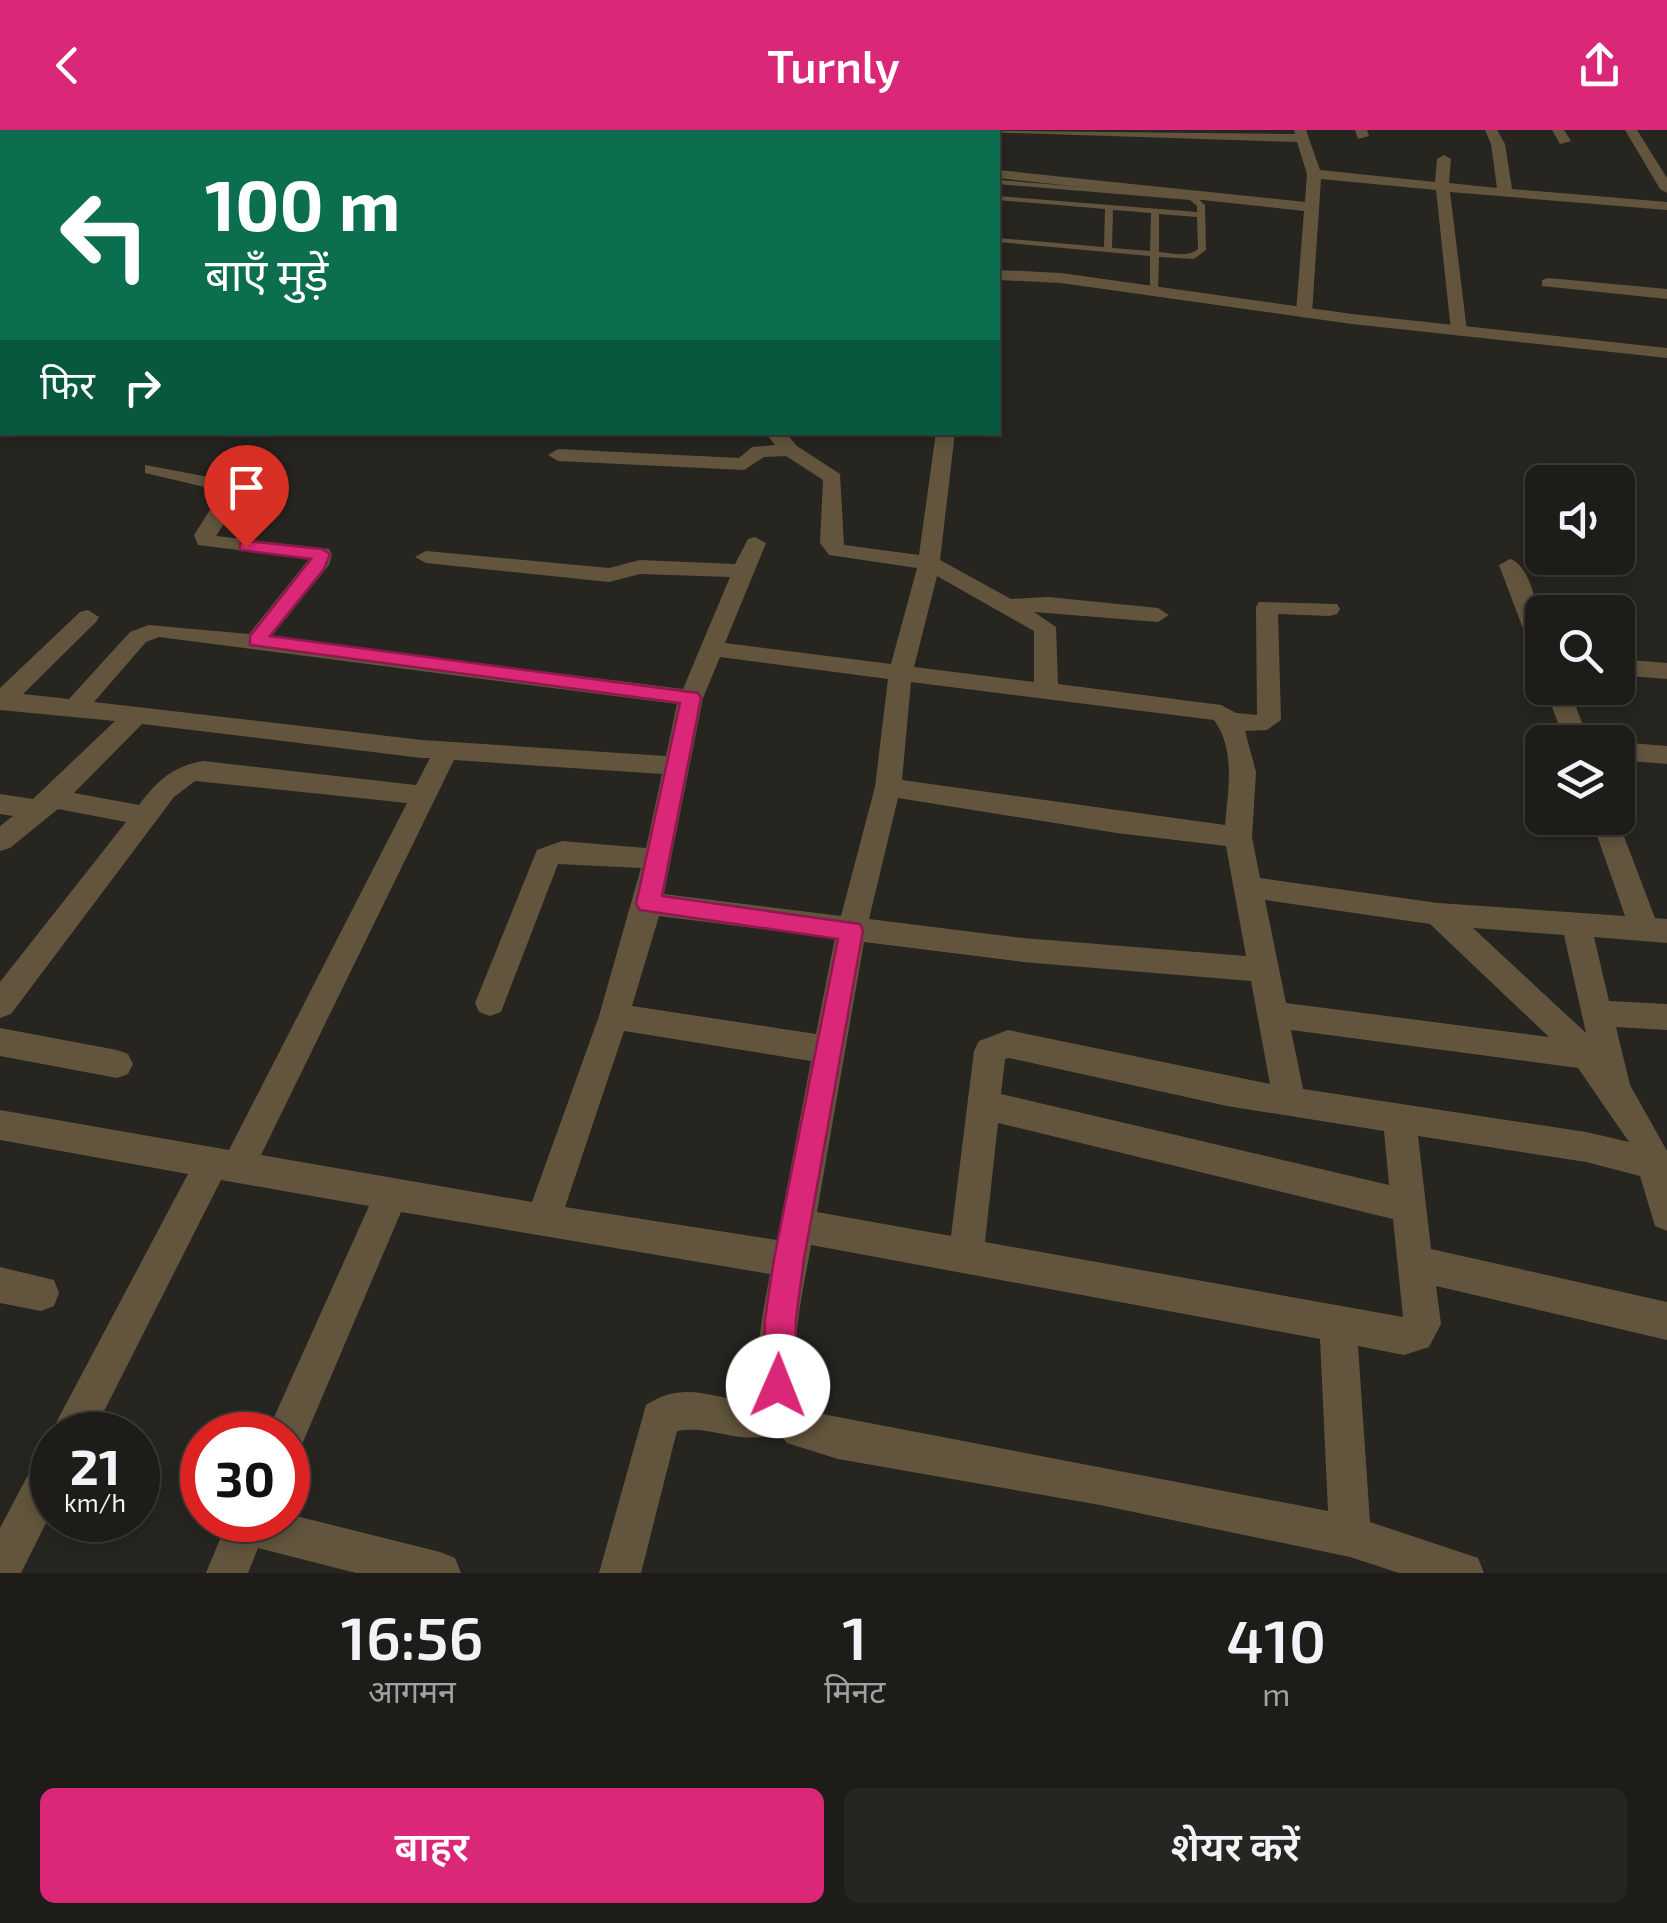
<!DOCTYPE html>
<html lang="hi">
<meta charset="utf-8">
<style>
:root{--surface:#1d1c18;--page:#252521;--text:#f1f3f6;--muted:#a0a1a2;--line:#3b3a37;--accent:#db2777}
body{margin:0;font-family:"Exo 2","Noto Sans Devanagari",sans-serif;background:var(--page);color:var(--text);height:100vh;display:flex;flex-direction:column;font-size:38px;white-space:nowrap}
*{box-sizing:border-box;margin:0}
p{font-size:32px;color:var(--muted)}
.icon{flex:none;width:55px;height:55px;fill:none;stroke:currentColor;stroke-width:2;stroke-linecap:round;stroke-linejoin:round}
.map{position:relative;height:1443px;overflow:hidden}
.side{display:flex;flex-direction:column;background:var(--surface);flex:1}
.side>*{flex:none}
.top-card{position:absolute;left:0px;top:0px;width:1000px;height:305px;box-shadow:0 5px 15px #0003,0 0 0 2px var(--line);background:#0b6e4f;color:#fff;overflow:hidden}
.fabs{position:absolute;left:1525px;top:335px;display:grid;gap:20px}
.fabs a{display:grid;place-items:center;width:110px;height:110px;border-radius:15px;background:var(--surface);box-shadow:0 5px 15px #0003,0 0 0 2px var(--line);font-size:50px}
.speed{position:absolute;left:30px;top:1282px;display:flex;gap:20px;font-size:50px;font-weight:700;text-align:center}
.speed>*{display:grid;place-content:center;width:130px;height:130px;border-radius:50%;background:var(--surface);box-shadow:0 5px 15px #0003,0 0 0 2px var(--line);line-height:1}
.speed small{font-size:25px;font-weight:400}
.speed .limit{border:15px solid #d22;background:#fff;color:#111}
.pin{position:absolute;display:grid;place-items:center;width:85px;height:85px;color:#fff;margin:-102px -42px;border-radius:50% 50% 50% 0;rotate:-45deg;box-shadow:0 0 10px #0007}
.pin .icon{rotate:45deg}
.me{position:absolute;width:110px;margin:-55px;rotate:1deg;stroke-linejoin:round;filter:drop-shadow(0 0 8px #0008)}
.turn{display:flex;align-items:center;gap:35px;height:210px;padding:0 40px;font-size:45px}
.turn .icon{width:130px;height:130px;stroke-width:2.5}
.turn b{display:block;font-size:70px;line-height:85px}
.then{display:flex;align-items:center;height:95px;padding:0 40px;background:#0003;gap:20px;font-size:38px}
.eta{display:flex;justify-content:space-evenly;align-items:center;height:170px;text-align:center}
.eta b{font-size:60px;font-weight:600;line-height:70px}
.button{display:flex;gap:20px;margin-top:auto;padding:20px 40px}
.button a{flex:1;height:115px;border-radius:15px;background:var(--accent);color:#fff;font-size:40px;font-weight:600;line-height:115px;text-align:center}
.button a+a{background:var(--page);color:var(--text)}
header{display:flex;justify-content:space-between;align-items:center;height:130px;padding:0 40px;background:var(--accent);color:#fff;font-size:45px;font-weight:600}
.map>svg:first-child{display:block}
</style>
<header><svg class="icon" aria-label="back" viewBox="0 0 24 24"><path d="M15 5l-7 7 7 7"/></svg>Turnly<svg class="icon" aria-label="share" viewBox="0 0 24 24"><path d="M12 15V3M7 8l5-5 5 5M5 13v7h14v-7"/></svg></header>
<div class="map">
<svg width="1667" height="1443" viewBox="0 0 1667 1443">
<rect width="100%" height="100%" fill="#272520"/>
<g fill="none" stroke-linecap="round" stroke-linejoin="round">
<!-- service -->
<path fill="#63553d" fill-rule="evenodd" d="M998 50 1195 66 1205 75 1206 120 1194 129 1159 127 1158 160 1154 163 1150 160V126L998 112V108L1104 117 1105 79 998 70V66L1197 82V76L1190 70 998 54ZM1113 80 1151 83 1150 121 1112 118ZM1159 84 1197 87 1198 119C1187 128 1172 123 1159 122Z"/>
<!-- minor -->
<path fill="#63553d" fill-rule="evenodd" d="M451 0H463L464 2H452Z
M600 0H613L614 2H601Z
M789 0H801L802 2H790Z
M919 0 1295 4 1294 0H1306L1320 40 1435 52 1437 29 1444 25 1451 29 1449 53 1497 58 1491 14 1485 0H1497L1505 14 1512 59 1667 72V80L1450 62 1467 201 1459 206 1451 201 1436 60 1321 49 1312 183 1304 188 1296 183 1304 81 998 48V40L1305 72 1307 44 1297 12Z
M1355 0H1367L1369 6 1358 9Z
M1552 0H1564L1571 11 1560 14Z
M1625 0H1637L1667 48V63L1660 59Z
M0 34H2V42H0Z
M0 104H2V112H0Z
M1548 148 1667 159V169L1542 156V150Z
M2 282V294L0 295V283Z
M765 302H785L797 316 840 344 844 415 919 425 936 302H955L940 430 1011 469 1048 467 1158 478 1169 485 1158 492 1034 482 1056 497 1058 554 1221 575 1236 583 1257 585 1256 477 1259 472 1337 474 1340 479 1337 484 1329 486 1278 484 1281 590 1267 600 1245 601 1256 642 1252 707 1260 748 1438 773 1625 786 1591 688H1617L1655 788 1667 789V813L1594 807 1609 871 1667 874V900L1616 897 1630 955 1667 1021V1101L1655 1096 1640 1046 1586 1032 1418 1006 1431 1119 1667 1172V1210L1436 1156 1441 1194 1429 1217 1404 1225 1358 1216 1370 1392 1478 1428 1484 1443H1399L1350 1427 1100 1375 838 1329 787 1313 779 1303C742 1317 711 1294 677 1301L641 1443H599L646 1275C690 1246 717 1275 762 1269 752 1230 763 1183 770 1144L401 1082 300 1319 288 1324V1305H266L369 1076 221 1050 92 1305 52 1308 57 1291 188 1044 0 1010V980L229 1020 407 673 195 651 174 667 11 884 0 888V852L126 692 58 679 10 718 0 721V696L13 686 0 684V664L33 669 115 591 0 580V558L80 482 88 480 99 487 96 492 23 564 69 569 130 502 149 495 249 504 309 429 198 415 194 405 222 361 145 343V335L240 353V369L216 406 329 419 332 424 329 435 271 507 683 559 730 447 640 444 609 452 426 433 415 427 426 421 609 438 640 430 735 434 748 409 755 407 766 413 725 513 891 534 917 438 829 425 820 413 823 350 786 326 764 327 744 340 558 331 548 325 558 319 739 328 752 317 775 315ZM937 446 1034 501V552L914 537ZM159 507 677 574 666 626 422 610 94 572 146 512ZM720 527 888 549 875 657 841 786 664 764 703 568ZM911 552 1214 590C1236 620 1228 661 1225 695L902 650ZM142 594 422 628H430L416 655 203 631C173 636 157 651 139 675L74 663ZM454 630 662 644 646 718 562 711 537 720 475 873 479 882 490 886 501 882 558 734 641 738 599 886 532 1072 261 1025ZM898 668 1117 703 1226 716 1246 826 1023 808 869 789ZM1265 770 1430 794 1549 907 1286 873ZM659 786 835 808 816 904 632 876ZM1473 798 1564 805 1586 903ZM864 812 1023 832 1251 851 1270 954 1008 900 979 911 974 921 951 1106 817 1082ZM1291 900 1578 938 1629 1012 1586 1002 1303 959ZM624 901 811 931 777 1110 565 1077ZM1009 928 1227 976 1384 1001 1389 1055 1001 964 1005 929ZM998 993 1393 1089 1403 1187 985 1112ZM811 1115 1320 1209 1328 1381 812 1282C780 1247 804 1159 811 1115Z
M1510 429C1535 436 1542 502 1542 524L1530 517 1499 435Z
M1618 529 1667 533V549L1618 545Z
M1545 558H1569L1589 612H1565Z
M1618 612 1667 616V634L1618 630Z
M0 898 117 920 128 924 133 934 128 944 117 948 0 926Z
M0 1137 54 1150 59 1163 54 1176 41 1181 0 1173Z
M52 1320V1381L21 1443H0V1398L38 1326Z
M288 1384 440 1422 455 1428 461 1443H356L258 1418 248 1443H206L228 1390H288Z"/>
<!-- tertiary -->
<path fill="#63553d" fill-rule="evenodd" d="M998 140 1061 143 1352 184 1667 218V228L1352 194 1061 153 998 150Z
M2 163V174L0 175V164Z"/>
</g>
<!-- route -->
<path fill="#db2777" stroke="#8e194d" stroke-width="2.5" d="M246 411 322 419 330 424 324 439 270 506 698 563 701 568 662 766 860 794 863 801 804 1129 796 1189 794 1256 790 1267 778 1272 767 1267 763 1256 765 1189 774 1129 838 809 640 780 636 774 680 573 250 515V506L311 429 240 420V413Z"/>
</svg>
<div class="fabs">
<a><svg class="icon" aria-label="sound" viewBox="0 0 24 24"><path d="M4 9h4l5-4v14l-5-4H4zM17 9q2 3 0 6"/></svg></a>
<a><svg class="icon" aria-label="search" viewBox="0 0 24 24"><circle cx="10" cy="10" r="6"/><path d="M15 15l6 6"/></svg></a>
<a><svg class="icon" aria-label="layers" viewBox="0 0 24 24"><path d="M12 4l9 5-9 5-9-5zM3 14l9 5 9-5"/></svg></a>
</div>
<div class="speed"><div>21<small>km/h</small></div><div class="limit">30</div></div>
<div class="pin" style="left:246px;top:417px;background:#d93025"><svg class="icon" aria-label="arrive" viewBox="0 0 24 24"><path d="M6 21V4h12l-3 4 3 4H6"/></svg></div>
<svg class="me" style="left:778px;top:1256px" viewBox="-20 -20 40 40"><circle r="19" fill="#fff"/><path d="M0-13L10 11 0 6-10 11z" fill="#db2777"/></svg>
<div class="top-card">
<div class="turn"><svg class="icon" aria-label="left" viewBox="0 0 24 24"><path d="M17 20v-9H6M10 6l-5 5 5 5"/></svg><div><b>100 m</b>बाएँ मुड़ें</div></div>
<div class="then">फिर<svg class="icon" aria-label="right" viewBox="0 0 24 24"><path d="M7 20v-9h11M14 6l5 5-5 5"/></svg></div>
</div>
</div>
<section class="side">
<div class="eta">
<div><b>16:56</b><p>आगमन</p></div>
<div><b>1</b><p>मिनट</p></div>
<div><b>410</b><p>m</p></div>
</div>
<div class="button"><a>बाहर</a><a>शेयर करें</a></div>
</section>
